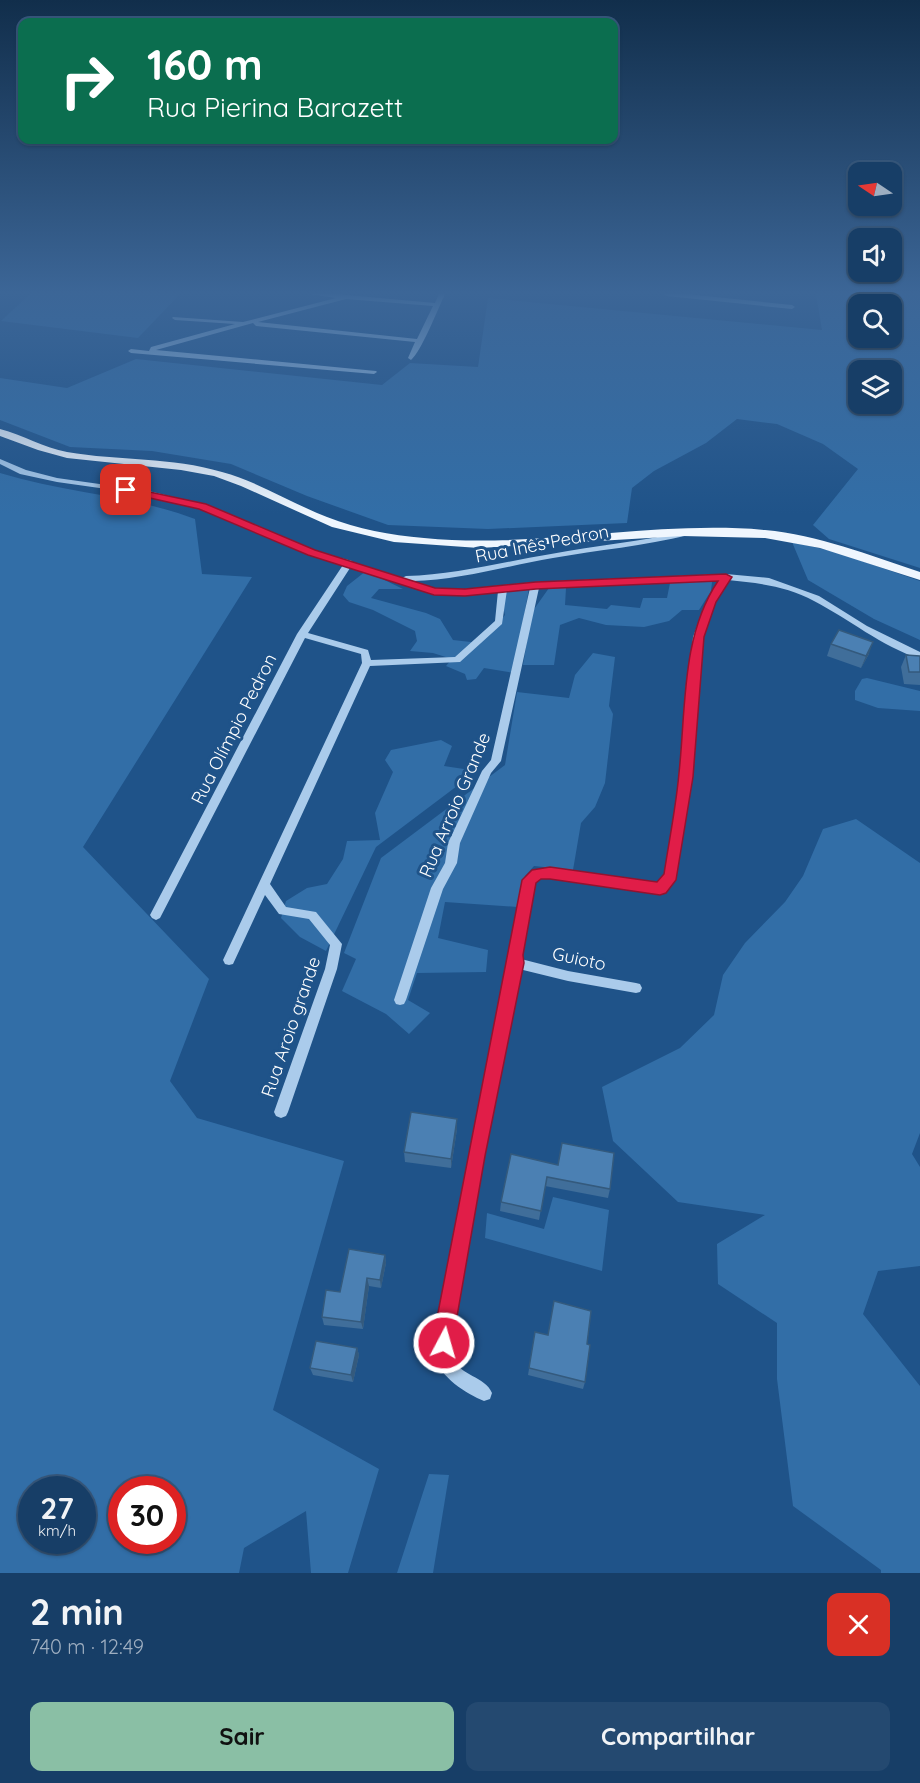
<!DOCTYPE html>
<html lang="pt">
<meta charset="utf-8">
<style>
:root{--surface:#173e67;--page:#244970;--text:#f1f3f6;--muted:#9eaec0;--line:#36577b;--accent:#8abfa5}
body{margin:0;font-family:Quicksand,sans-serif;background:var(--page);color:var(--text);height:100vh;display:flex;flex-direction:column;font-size:22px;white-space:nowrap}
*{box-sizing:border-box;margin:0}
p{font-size:20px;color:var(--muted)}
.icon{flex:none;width:33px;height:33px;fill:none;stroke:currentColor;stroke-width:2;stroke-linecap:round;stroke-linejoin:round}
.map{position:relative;height:1573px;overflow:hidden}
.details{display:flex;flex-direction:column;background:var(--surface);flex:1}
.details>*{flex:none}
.guide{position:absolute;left:18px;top:18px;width:600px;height:126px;border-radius:12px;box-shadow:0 2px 4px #0004,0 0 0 2px var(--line);background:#0b6e4f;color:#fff;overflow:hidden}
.needle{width:39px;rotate:283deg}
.buttons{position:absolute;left:848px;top:162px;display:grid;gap:12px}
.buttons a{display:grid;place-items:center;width:54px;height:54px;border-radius:12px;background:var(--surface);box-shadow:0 2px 4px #0004,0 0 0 2px var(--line);font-size:30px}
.speed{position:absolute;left:18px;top:1476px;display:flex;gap:12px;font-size:30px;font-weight:700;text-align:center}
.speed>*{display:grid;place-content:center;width:78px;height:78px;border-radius:50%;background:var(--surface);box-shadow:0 2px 4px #0004,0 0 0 2px var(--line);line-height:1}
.speed small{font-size:15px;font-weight:400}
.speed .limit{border:9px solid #d22;background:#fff;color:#111}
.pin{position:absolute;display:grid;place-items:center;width:51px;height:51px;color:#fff;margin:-26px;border-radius:12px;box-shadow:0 3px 9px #0006}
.me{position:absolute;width:66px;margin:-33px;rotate:6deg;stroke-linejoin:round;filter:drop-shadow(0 0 4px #0008)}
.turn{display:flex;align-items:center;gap:21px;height:126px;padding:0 30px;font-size:27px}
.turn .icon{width:78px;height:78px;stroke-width:2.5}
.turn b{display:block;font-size:42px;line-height:51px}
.round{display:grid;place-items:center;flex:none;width:63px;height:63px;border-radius:12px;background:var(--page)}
.summary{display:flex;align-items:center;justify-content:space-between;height:102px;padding:0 30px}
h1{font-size:36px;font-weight:700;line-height:45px}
.primary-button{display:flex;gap:12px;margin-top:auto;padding:12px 30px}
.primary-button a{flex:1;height:69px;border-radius:12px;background:var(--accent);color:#111;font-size:24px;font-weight:700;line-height:69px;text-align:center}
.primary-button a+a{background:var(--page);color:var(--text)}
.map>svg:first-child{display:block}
</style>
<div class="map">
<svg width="920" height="1573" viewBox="0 0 920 1573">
<rect width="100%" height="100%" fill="#1f5389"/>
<!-- green -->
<path fill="#326ea7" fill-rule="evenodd" d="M30 294H180L138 338 1 321Z
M816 294H920V568L829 539 813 525 858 469 823 444 777 424 737 419 706 443 654 471 632 488 627 523 488 529 388 525 307 496 231 464 152 451 70 447 0 420V378L67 388 136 359 382 385 410 363 478 367 488 298 822 330ZM858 304H891V338H858ZM858 370H891V404H858Z
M0 473C64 493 132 495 195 519L202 574 252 577 83 847 209 979 170 1081 197 1118 344 1161 273 1410 379 1469 348 1573H311L306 1511 244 1548 239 1573H0ZM32 1490H82V1540H32ZM122 1490H172V1540H122Z
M792 542 836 552 920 581V640L874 619 808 580Z
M366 571 403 589H379L371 598 426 613 440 619 453 640 480 643 505 615 501 598 508 590 529 588 514 673 484 668 476 679 467 680 465 674 446 666 452 659 433 653 410 651 417 641 415 631 373 610 349 602 343 595 347 586Z
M703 581 712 582 711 591 699 610H682L669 621 644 627 606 625 579 618 560 625 554 665H523L532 612 549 588H566L565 605 607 609 611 605 640 608 643 598H667L670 583Z
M593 653 615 657 609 706 613 714 605 783 595 807 581 823 573 870 534 866 525 876 518 907 445 902 438 938 488 950 486 972 417 973 408 1000 430 1013 409 1034 386 1014 342 991 356 959 344 953 381 858 505 765 517 692 569 698 575 675Z
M867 678 920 691V711L878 708 855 700V691L862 679Z
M441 740 452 746 444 766 477 771 376 847 326 951 300 937 281 918 286 901 307 888 327 884 343 859 347 841 380 840 375 813 393 772 385 760 391 750Z
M856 819 920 863V1133L912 1154 920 1167V1266L878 1271 863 1314 920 1386V1573H881V1570L793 1506 777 1379V1323L718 1284 717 1244 765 1215 678 1202 613 1141 602 1087 680 1048 714 1015 723 975 745 943 785 902 803 876 823 829Z
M553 1197 609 1210 602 1271 485 1238 487 1213 544 1229Z
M429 1474 449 1475 433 1573H397Z"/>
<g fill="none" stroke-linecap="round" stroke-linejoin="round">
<!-- minor -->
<path fill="#aacbeb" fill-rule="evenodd" d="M310 294H335L435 303 439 294H445C438 309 421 352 411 360L408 358 415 342 256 326 253 323 156 350 376 371 377 372 374 374 131 353 128 351 131 349 149 351 151 347 235 324 175 320 172 318 173 317 243 322 336 298ZM346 299 433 306 417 339 258 322Z
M664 294H686L792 305 795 307 792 309 667 296Z
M0 459 26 470 57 478 149 491 205 505 315 551 352 561 353 563 402 578 406 576C455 575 502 562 551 554 596 545 641 542 686 531H689V535C644 546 598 550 553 558 506 566 460 580 412 581L435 588 465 589 535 582 726 574 769 578 819 596 867 626 920 652V659C881 646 849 619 814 601 787 586 758 583 728 580L714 602 703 637 691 777 675 879 664 892 660 894 550 877 540 878 535 882 521 959 568 971 636 983 640 984 642 988 640 992 636 993 568 981 519 969 453 1328C452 1337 450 1350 453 1358 460 1376 485 1376 492 1393L490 1399 484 1401C467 1394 439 1377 436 1357 435 1348 437 1337 437 1328L524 880 533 871 550 869 657 884 666 874 681 777 693 637 706 602 720 580 539 588 501 761 491 773 460 843 457 863 443 889 406 1000 404 1004 400 1005 396 1004 394 1000 431 888 445 863 448 843 482 771 491 760 530 588 507 590 502 624 460 662 370 666 270 884 286 907 316 912 342 944 337 969 288 1112 286 1116 281 1118 276 1116 274 1112 325 969 330 945 309 919 279 914 265 895 233 964 229 965 225 964 223 960 362 663 361 654 305 638 160 918 156 920 152 918 150 915 297 634 343 565 309 555 199 509 149 495 57 482 20 474 0 464ZM350 568 434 594 465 595 498 591 495 621 455 657 371 660 368 650 308 633Z"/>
<!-- major -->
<path fill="#eff6fe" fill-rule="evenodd" d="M0 429C23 435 44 448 67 452 119 461 172 457 222 472 259 482 291 503 327 517 358 529 390 535 424 538 537 549 651 520 765 530 818 535 869 555 920 572V580L820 548 765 538 683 536 479 548 394 542 332 527 241 486 214 476 181 470 67 458 38 450 0 436Z"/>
</g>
<!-- wall -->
<path fill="#406e9a" d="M831 644 869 654 861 668 827 656Z
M906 655 920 656V685L904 684 901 667Z
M457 1119V1129L451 1168 405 1162 404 1152Z
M511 1154 610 1189 608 1198 545 1186 539 1220 500 1211 501 1202Z
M385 1255 386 1263 381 1288 369 1286 363 1329 324 1325 322 1317 340 1292Z
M535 1332 587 1344 585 1382 583 1389 528 1375Z
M357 1348 359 1355 353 1382 313 1375 310 1368Z"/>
<!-- shaded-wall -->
<path fill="#345a7d" d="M873 642 869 654 861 668 866 656Z
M457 1119V1129L451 1168V1159Z
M385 1255 386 1263 381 1288 380 1280Z
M367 1278 369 1286 363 1329 361 1322Z
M357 1348 359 1355 353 1382 351 1375Z"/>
<!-- building -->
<path fill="#4b80b3" stroke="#345a7d" stroke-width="1.5" d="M839 630 873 642 866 656 831 644Z
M906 655 920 656V672H909Z
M411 1112 457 1119 451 1159 404 1152Z
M562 1143 614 1153 610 1189 547 1177 541 1211 501 1202 511 1154 558 1165Z
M349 1249 385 1255 380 1280 367 1278 361 1322 322 1317 326 1290 340 1292Z
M554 1301 591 1311 587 1344 590 1345 585 1382 529 1368 535 1332 548 1335Z
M316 1341 357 1348 351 1375 310 1368Z"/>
<!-- sky -->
<linearGradient id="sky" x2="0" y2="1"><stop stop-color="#112e4b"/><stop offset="0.57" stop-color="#3c6697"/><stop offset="1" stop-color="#3c6697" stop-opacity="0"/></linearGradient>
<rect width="920" height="514" fill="url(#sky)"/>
<!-- route -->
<path fill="#e11d48" stroke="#92132f" stroke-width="1.5" d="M126 487 206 504 315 550 435 588 465 589 536 582 726 574 732 577 716 602 704 637 693 777 676 880 666 893 660 895 550 879H541L536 883 523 955 524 963 485 1156 455 1328V1343L452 1350 444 1353 437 1350 434 1343 435 1328 522 880 532 870 550 867 657 882 664 874C669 841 676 807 679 773 686 709 681 636 718 581L536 589 465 596 434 595 308 555 199 509 123 492 121 490Z"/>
<g text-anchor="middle" stroke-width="6" stroke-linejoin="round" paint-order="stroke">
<!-- street labels -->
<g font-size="18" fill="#fff" stroke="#1f5389">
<text transform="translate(542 544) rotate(-11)" y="6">Rua Inês Pedron</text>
<text transform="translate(234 729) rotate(-63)" y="6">Rua Olímpio Pedron</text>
<text transform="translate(455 805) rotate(-67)" y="6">Rua Arroio Grande</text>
<text transform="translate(579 959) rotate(12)" y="6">Guioto</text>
<text transform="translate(291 1027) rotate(-71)" y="6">Rua Aroio grande</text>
</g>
</g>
</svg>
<div class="buttons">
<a><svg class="needle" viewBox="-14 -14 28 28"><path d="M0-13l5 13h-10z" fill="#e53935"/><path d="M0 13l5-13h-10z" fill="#9eaec0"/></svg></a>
<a><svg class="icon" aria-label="sound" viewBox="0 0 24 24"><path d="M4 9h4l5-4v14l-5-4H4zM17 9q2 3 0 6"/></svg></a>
<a><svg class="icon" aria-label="search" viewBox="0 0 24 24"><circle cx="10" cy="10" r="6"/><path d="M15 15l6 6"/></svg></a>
<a><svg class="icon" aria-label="layers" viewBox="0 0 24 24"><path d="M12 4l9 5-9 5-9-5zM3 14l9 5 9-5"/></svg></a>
</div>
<div class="speed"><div>27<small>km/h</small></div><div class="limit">30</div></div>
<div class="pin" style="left:126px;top:490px;background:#d93025"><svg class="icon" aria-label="arrive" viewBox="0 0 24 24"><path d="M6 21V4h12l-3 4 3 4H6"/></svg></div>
<svg class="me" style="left:444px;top:1343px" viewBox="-20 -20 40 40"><circle r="17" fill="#e11d48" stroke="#fff" stroke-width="3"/><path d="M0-11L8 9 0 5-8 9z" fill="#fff"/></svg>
<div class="guide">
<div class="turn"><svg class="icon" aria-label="right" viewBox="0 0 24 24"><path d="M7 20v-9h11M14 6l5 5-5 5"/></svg><div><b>160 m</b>Rua Pierina Barazett</div></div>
</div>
</div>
<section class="details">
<div class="summary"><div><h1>2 min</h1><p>740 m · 12:49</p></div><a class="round" style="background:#d93025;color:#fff"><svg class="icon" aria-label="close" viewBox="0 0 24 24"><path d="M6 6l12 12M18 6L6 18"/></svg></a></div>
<div class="primary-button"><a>Sair</a><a>Compartilhar</a></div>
</section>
